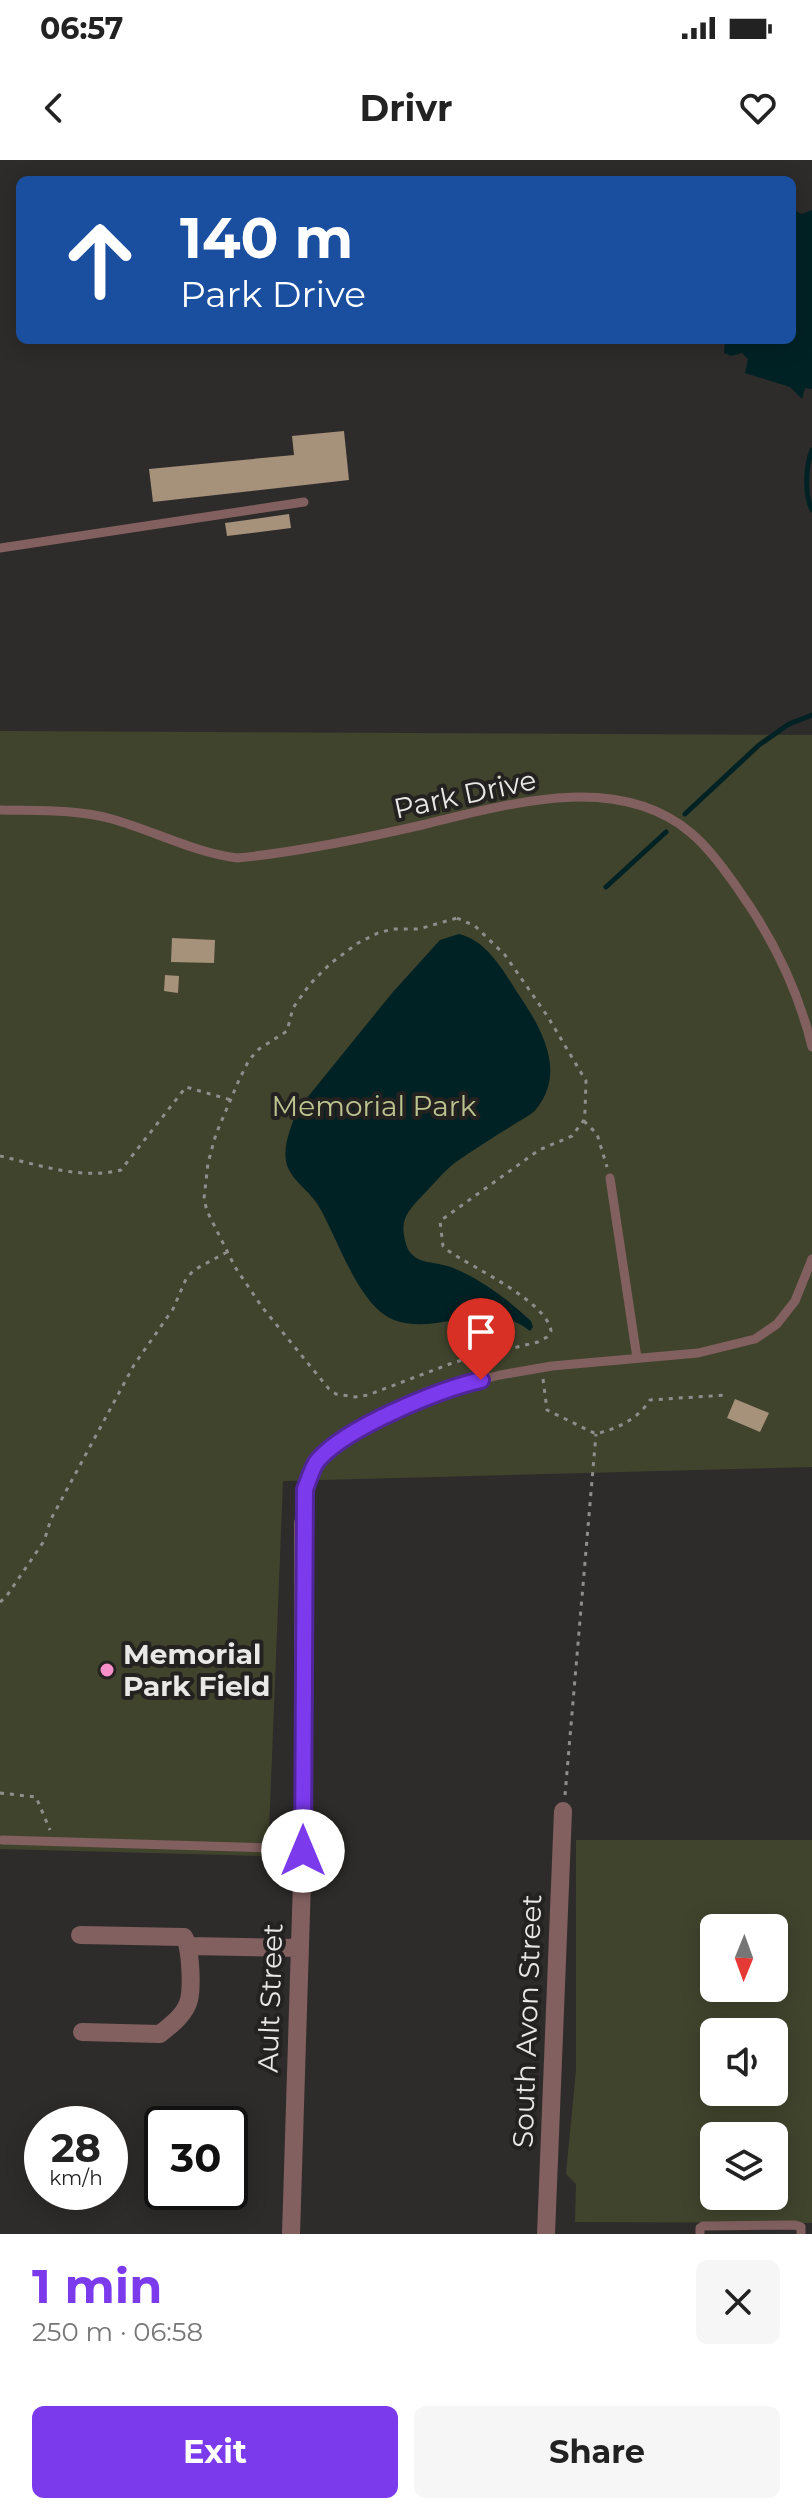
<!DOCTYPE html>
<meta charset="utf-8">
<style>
:root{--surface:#fff;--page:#f6f6f6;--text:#222;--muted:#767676;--accent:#7c3aed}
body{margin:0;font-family:Montserrat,sans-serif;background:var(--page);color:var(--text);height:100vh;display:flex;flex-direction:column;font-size:30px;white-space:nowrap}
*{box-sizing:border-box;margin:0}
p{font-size:26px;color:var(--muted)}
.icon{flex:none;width:44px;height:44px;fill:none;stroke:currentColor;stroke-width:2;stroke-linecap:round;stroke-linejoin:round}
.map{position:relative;height:2074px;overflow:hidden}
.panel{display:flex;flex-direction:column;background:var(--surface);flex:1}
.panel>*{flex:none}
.guide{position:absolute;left:16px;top:16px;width:780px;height:168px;border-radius:12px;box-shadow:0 4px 20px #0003;background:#1a4fa0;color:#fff;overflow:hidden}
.needle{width:52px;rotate:181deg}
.controls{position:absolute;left:700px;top:1754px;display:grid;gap:16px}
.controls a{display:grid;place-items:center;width:88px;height:88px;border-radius:12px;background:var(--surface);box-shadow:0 4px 20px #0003;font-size:40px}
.speed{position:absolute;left:24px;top:1946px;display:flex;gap:16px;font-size:40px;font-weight:700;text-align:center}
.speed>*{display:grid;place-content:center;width:104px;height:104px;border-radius:50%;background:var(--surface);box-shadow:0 4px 20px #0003;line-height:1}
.speed small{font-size:20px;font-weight:400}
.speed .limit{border:4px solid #111;border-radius:12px;background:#fff;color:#111}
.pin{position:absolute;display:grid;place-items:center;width:68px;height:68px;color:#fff;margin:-82px -34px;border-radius:50% 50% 50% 0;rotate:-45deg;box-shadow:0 0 8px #0007}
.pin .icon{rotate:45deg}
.me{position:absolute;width:88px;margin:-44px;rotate:0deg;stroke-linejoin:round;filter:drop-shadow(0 0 6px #0008)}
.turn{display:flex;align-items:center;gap:28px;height:168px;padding:0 32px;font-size:36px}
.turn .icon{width:104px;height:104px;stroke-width:2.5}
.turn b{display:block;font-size:56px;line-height:68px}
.round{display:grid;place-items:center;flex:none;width:84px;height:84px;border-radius:12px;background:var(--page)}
.headline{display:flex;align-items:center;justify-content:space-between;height:136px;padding:0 32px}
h1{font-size:48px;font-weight:700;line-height:60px;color:var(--accent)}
.primary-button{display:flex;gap:16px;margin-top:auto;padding:16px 32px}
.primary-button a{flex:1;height:92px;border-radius:12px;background:var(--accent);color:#fff;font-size:32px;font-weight:700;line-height:92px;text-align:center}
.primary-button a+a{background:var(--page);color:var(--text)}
.status{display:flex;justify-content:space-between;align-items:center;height:56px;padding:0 40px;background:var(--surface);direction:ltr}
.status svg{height:22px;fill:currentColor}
header{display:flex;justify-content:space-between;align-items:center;height:104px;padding:0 32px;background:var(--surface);font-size:36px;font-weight:700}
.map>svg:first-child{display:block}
</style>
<div class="status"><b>06:57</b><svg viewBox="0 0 49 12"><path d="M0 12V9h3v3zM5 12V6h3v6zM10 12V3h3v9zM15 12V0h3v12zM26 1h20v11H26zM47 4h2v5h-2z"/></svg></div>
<header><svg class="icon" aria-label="back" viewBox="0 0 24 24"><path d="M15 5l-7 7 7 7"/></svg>Drivr<svg class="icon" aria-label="heart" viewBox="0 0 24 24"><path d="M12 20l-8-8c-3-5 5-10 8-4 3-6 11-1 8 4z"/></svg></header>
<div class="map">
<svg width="812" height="2074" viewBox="0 0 812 2074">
<rect width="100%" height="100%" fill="#2e2c2a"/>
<!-- green -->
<path fill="#41442d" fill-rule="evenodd" d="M0 571 812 575V1307L283 1321 268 1696 0 1689Z
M576 1680H812V2063L575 2062 576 2024 566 2014 576 1910ZM714 1768H774V1828H714ZM714 1872H774V1932H714ZM714 1976H774V2036H714Z"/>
<!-- water -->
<path fill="#002225" d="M792 49 801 54 812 50V229L805 228 802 239 790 227 745 213 748 199 742 193 731 196 724 193 725 180H792Z
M459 774C486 780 503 810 517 832 540 866 567 910 537 948 533 954 524 958 518 962 497 975 476 988 456 1002 444 1011 433 1025 422 1036 407 1052 399 1060 406 1084 412 1105 434 1101 451 1107 481 1119 507 1139 531 1161L533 1167 530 1171C486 1136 439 1177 394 1160 358 1146 337 1076 318 1045 309 1030 289 1019 286 1001 283 984 292 964 298 949L392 833 440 780Z"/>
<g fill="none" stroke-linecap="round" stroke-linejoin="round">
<!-- stream -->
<path stroke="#002225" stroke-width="5" d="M812 290C806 305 804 334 812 350
M685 654 759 585 789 564 812 555
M606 727 666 672"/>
</g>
<!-- building -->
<path fill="#a6917b" d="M344 271 349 320 153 342 149 309 294 295 292 276Z
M289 354 291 368 227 376 225 363Z
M172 778 215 780 214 803 171 802Z
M165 815 179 816 178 833 164 831Z
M735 1239 769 1253 760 1272 727 1258Z"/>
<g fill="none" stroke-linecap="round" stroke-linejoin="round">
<!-- path -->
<path stroke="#908e8c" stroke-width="3" stroke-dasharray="4 6" stroke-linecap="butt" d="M457 758 475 766 505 795 548 857 586 921 585 951 584 960 572 976 539 990 440 1061 443 1086 447 1090C471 1107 547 1141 551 1171L547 1177 538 1182 455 1202 368 1235 355 1237 336 1234 329 1229 262 1147 235 1107 207 1051 204 1039 208 1003 216 974 239 920 249 900 259 889 287 871 293 848 310 824 331 803 358 783 378 773 393 769H419Z
M584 961 597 974 607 1007
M0 996C39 1005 82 1020 121 1010L186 927 231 940
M543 1219 547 1250 596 1274C618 1268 637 1260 650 1240L726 1235
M0 1442 6 1437 44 1381 51 1359 134 1205 173 1149 186 1119 194 1110 227 1092
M0 1633 36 1637 50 1670
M565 1635 596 1274"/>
<!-- lane -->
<path stroke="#826060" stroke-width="9" d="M0 388 304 342
M0 650C37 651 76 649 112 659 154 671 193 692 237 698 299 692 361 679 422 665 505 645 617 610 691 673 709 688 725 710 738 729 773 778 798 829 812 887
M610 1018 637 1198
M303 1363 305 1329 317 1301 361 1268 451 1227 500 1215 552 1206 698 1193 755 1179 777 1164 795 1141 812 1099
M2 1680 303 1689
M700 2074V2068L703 2066 795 2065 801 2067V2074"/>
<!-- street -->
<path stroke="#826060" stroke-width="18" d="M80 1775 184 1777C191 1788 192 1827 189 1840 185 1855 171 1865 160 1874L82 1872
M189 1786 300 1788
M291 2074 303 1689V1363
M546 2074 563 1651"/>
</g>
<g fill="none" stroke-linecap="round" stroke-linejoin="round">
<!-- route casing -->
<g stroke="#51269a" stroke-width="20">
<path id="route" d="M303 1691 305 1329C309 1320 312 1307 318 1300 347 1267 438 1230 481 1220"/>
</g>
<!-- route -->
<use href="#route" stroke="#7c3aed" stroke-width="14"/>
</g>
<!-- markers -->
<circle fill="#f98fc9" stroke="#242220" stroke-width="3" cx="107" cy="1510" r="8"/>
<g text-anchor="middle" stroke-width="8" stroke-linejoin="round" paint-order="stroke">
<!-- street labels -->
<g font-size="28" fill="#e9e8e6" stroke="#242220">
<text transform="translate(465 634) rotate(-12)" y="10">Park Drive</text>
<text transform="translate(270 1838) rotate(-88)" y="10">Ault Street</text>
<text transform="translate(527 1861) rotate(-88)" y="10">South Avon Street</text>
</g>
<!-- park labels -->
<g font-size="28" fill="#bdc490" stroke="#242220">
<text x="374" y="956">Memorial Park</text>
</g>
<!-- poi labels -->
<g font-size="28" font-weight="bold" fill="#e9e8e6" stroke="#242220" text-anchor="start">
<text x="123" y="1504">Memorial<tspan x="123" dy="32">Park Field</tspan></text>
</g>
</g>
</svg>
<div class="controls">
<a><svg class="needle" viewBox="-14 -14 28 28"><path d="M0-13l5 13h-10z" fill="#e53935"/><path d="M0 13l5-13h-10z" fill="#767676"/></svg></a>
<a><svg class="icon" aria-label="sound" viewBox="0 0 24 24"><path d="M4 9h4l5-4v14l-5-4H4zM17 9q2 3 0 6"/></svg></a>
<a><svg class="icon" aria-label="layers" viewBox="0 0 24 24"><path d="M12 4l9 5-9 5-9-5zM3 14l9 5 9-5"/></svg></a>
</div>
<div class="speed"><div>28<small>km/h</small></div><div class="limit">30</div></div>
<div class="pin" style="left:481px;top:1220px;background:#d93025"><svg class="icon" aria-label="arrive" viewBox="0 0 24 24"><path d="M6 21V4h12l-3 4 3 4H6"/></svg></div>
<svg class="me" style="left:303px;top:1691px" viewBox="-20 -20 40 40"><circle r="19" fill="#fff"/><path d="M0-13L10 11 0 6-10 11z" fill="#7c3aed"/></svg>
<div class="guide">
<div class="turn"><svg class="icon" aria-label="ahead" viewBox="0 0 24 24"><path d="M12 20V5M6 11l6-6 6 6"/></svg><div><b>140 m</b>Park Drive</div></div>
</div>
</div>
<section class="panel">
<div class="headline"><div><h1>1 min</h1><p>250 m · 06:58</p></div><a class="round"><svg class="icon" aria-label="close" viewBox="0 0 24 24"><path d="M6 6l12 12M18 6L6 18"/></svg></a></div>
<div class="primary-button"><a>Exit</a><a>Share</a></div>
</section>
